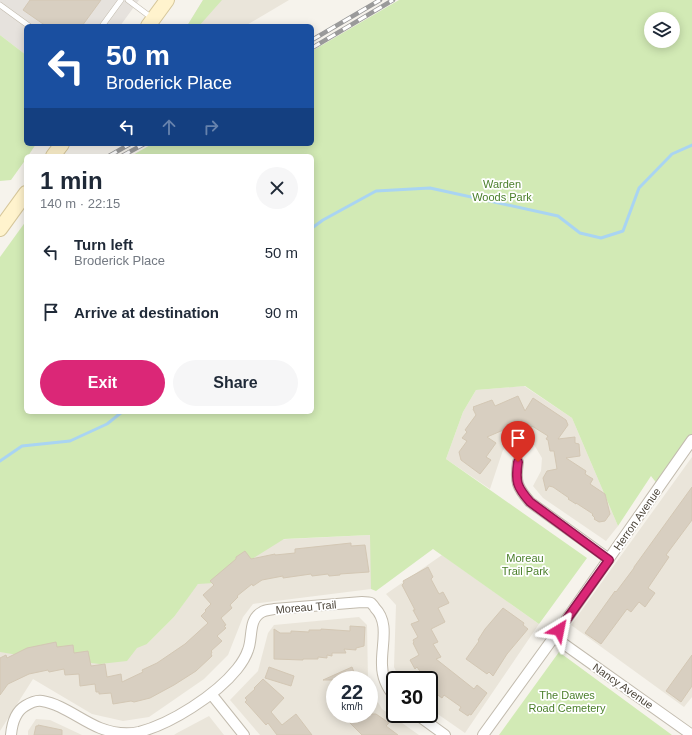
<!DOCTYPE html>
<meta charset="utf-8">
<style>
:root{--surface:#fff;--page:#f6f6f7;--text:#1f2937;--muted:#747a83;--accent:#db2777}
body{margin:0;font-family:Helvetica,sans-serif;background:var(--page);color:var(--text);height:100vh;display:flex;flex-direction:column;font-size:15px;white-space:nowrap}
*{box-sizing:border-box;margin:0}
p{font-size:13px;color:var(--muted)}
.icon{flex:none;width:22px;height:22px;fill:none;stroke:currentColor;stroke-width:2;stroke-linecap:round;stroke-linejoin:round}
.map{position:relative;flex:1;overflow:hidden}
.drawer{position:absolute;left:24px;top:154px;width:290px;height:260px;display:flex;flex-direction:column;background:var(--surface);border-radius:6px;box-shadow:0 2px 10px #0003}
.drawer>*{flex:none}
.banner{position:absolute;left:24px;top:24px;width:290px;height:122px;border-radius:6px;box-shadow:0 2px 10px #0003;background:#1a4fa0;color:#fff;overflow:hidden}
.buttons{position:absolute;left:644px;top:12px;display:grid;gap:8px}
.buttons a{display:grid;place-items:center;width:36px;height:36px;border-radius:50%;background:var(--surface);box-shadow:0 2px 10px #0003;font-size:20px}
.speed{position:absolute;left:326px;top:671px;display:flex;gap:8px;font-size:20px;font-weight:700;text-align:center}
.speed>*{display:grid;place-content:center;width:52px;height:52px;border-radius:50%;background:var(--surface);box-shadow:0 2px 10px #0003;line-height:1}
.speed small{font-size:10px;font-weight:400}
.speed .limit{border:2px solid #111;border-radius:6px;background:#fff;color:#111}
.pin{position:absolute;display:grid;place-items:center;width:34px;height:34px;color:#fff;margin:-41px -17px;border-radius:50% 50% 50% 0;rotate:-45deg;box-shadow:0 0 4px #0007}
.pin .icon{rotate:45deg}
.me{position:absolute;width:44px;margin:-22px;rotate:35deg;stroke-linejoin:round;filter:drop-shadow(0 0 3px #0008)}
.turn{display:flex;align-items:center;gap:14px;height:84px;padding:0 16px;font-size:18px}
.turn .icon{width:52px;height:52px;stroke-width:2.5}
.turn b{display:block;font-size:28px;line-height:34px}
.lanes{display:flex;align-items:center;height:38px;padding:0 16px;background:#0003;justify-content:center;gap:20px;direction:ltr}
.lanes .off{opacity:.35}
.round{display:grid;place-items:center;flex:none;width:42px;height:42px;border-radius:21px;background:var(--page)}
.headline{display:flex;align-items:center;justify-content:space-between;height:68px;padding:0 16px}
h1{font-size:24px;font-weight:800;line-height:30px}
.action{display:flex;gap:8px;margin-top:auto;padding:8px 16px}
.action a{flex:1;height:46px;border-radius:24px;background:var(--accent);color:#fff;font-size:16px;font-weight:800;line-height:46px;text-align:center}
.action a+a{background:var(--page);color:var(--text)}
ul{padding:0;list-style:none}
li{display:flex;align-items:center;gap:12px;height:60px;padding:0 16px}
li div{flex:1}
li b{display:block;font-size:15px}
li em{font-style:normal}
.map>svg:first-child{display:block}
</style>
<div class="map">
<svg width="692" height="735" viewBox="0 0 692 735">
<rect width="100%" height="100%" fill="#f6f3ec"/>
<!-- residential -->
<path fill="#eae5da" d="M203 0H289L245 26H187Z
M524 386 572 418 618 526 606 541 543 498 533 486 541 471 542 458 533 443 515 441 503 450 490 489 446 459 463 412 476 390Z
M692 457V697L684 707 571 625Z
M371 535V589L253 604 243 617 228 655 204 679 149 717 123 721 92 714 33 679 0 731V637L147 644 174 617 195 587 229 554 269 540Z
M442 555 539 624 465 733 429 708V680H400L394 667 396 605 386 594Z
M359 617 367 625 368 680H335V714H369V687L382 709 419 735H260L230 700 258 671 268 633 274 625Z
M209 716 224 735H174L177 733Z
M36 719 50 720 82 735H28V731Z"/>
<!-- industrial -->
<path fill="#e6e2dd" d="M0 0H139L120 26H26V55L0 35Z"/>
<!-- green -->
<path fill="#d2eab5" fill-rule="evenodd" d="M203 0H222L199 26H187Z
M399 0H692V436L658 485 651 476 618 526 572 418 525 386 476 390 463 412 446 459 587 558 539 624 433 549 376 591 371 589 370 535 284 539 214 583 198 584 174 617 147 644 137 648 127 661 100 664 12 654 0 652V257L26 221V412H312V156H131L152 144H312V51ZM651 19H673V41H651Z
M0 35 26 55V144H36L28 156H26V159L11 180 0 181Z
M559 652 672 735H499Z"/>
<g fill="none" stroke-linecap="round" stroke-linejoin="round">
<!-- stream -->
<path stroke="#a9d4f2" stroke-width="3" d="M312 228 323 220 376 191 430 188 558 216 580 233 601 238 623 231 639 188 672 154 692 145
M0 461 22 446 70 441 107 424 122 412"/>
</g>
<!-- building -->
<path fill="#d8cfc1" stroke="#d3c7b4" d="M30 0H101L82 26H46L23 10Z
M518 396 525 411 533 398 566 420 568 425 558 439 575 437V443L579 444 580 456 566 458 586 471 585 474 593 479 590 484 605 494 610 514 605 521 599 522 594 519 595 518 592 515 593 514 576 503V504L568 499 569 498 553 487 549 486 546 491 543 478 547 471 557 469 554 451H550L548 440 546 439 548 436 532 426 530 429 524 424 516 428 515 425 487 437 496 443 486 457 491 460 480 474 461 460 459 452 467 441 462 438 467 432 465 430 476 415 473 409 474 408 473 407 492 400 495 406Z
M692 487V520L666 555 669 557 648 588 655 593 645 607 639 602 631 612 627 609 601 644 585 633 615 591 616 592 634 568V567Z
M351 543V546L365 545 369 572 340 574V575L329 576 328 574 312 576 311 574 283 578V576L262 580 253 586 252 584 237 596 238 597 230 605 232 608 221 618 226 625 224 626 226 628 217 636 222 641 211 651 212 652 211 654 212 656 196 671 174 685 150 698 134 702 131 701 113 704 111 693 99 694V692H96L95 684 80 686 79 674 65 675 64 669 49 672 48 670 29 674 8 684 0 695V658L6 655 7 658 27 648 56 642 57 647 73 645 74 653 88 651 91 666 105 664 107 677 121 674 122 682 143 672 142 670 157 663 185 644 208 623 201 616 206 611 205 610 211 604 203 595 214 585 210 581 236 559V557L245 551 251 559 275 554V555L295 553V549Z
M428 567 433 577 431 579 439 594 443 592 449 603 438 608 445 622 431 629 438 642 433 644 441 657 436 659 474 689 477 685 487 693 471 715 469 714 468 716 459 710 461 707 444 695 442 698 435 693 437 690 429 684V680H426L417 667 415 669 410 660 419 655 413 643 414 642 413 640 418 637 411 624 419 621 413 610H415L402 585 404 583 403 581Z
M503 608 524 623 523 625 528 629 507 654 493 676 489 672 487 674 466 659 479 641 478 640 485 629Z
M350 626 365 627 364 646 356 648V650L344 649 346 653H332V656L327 655V658L318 657V659H303V660L274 659V629L280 633H291V631L309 632V630H321V629L350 631Z
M692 655V686L681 702 666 691Z
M269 667 294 676 291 686 265 678Z
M352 667 357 680H323Z
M263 679 284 698 271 712 282 725 296 714 312 735H277L268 723 266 725 249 706 245 702 247 700 245 698 255 689 254 688Z
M344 714H376L389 723 386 726 398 735H362L348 721Z
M38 725 62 730V735H34L36 726H38Z"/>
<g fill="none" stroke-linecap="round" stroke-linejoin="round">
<!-- lane casing -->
<g stroke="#c2bbae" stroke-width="6">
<path id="lane" d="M128 0 152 18
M0 5 29 26
M102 26 121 0"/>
</g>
<!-- street casing -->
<g stroke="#c2bbae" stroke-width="12">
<path id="street" d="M518 462C515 482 517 487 530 502L609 559
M554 637 692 735
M212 695 244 735
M416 714 445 735
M11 735C12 724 15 712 25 706 30 703 36 700 42 701 62 704 82 721 100 728 113 733 125 735 139 732 171 724 216 695 237 669 241 664 246 656 248 650 253 638 248 619 262 612 265 610 270 610 274 609L362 602C364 602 369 602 371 603 372 604 375 607 375 608 390 623 381 646 382 665 382 677 387 688 395 697
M483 735 554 637 692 440"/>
</g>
<!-- secondary casing -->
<g stroke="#d6c79b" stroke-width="16">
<path id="secondary" d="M148 26 167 0
M53 156 62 144
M0 229 26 193"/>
</g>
<!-- lane -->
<use href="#lane" stroke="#fff" stroke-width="5"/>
<!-- street -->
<use href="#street" stroke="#fff" stroke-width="10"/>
<!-- secondary -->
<use href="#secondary" stroke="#fff3cd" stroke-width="14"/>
<!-- rail casing -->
<g stroke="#9a9a9a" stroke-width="4.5">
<path id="rail" d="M312 40 380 0
M312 48 393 0
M109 156 130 144
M122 156 144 144"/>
</g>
<!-- rail -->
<use href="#rail" stroke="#fff" stroke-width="3" stroke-dasharray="9" stroke-linecap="butt"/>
</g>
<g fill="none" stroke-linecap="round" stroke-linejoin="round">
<!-- route casing -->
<g stroke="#8e194d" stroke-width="10">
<path id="route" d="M518 462C515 482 517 487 530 502L609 560 559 630"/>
</g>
<!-- route -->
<use href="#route" stroke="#db2777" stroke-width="7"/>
</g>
<g text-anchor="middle" stroke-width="3.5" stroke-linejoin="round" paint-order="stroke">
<!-- park labels -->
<g font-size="11" fill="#4a7f2a" stroke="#fff">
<text x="502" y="188">Warden<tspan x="502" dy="13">Woods Park</tspan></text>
<text x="525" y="562">Moreau<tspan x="525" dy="13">Trail Park</tspan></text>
<text x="567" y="699">The Dawes<tspan x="567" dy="13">Road Cemetery</tspan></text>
</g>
<!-- street labels -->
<g font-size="11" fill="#4b4439" stroke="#fff">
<text transform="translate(637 519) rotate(-55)" y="4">Herron Avenue</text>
<text transform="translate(306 607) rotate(-5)" y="4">Moreau Trail</text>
<text transform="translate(623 686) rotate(35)" y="4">Nancy Avenue</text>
</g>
</g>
</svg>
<div class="buttons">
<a><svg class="icon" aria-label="layers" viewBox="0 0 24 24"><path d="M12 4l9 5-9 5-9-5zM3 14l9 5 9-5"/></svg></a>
</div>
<div class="speed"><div>22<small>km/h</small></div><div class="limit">30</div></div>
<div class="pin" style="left:518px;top:462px;background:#d93025"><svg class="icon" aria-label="arrive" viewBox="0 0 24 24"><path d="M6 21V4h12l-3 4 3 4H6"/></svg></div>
<svg class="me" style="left:559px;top:630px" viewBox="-20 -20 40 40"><path d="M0-17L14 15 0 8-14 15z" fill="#db2777" stroke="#fff" stroke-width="4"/></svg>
<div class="banner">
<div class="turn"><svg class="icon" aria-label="left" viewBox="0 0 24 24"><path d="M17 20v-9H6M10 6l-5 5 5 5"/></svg><div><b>50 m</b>Broderick Place</div></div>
<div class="lanes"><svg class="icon" aria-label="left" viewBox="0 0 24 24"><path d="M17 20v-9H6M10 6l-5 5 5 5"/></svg><svg class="icon off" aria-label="ahead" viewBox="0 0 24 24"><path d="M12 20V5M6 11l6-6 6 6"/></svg><svg class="icon off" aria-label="right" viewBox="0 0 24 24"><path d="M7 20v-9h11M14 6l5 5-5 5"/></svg></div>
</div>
<section class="drawer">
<div class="headline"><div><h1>1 min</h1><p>140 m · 22:15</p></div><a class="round"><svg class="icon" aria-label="close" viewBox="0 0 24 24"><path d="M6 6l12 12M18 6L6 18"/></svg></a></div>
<ul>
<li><svg class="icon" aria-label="left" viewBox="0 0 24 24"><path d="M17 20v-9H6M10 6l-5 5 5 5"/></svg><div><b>Turn left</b><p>Broderick Place</p></div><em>50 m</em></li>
<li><svg class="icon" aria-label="arrive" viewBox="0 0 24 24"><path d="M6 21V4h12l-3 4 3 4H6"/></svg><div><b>Arrive at destination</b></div><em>90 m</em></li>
</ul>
<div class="action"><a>Exit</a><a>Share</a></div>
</section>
</div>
